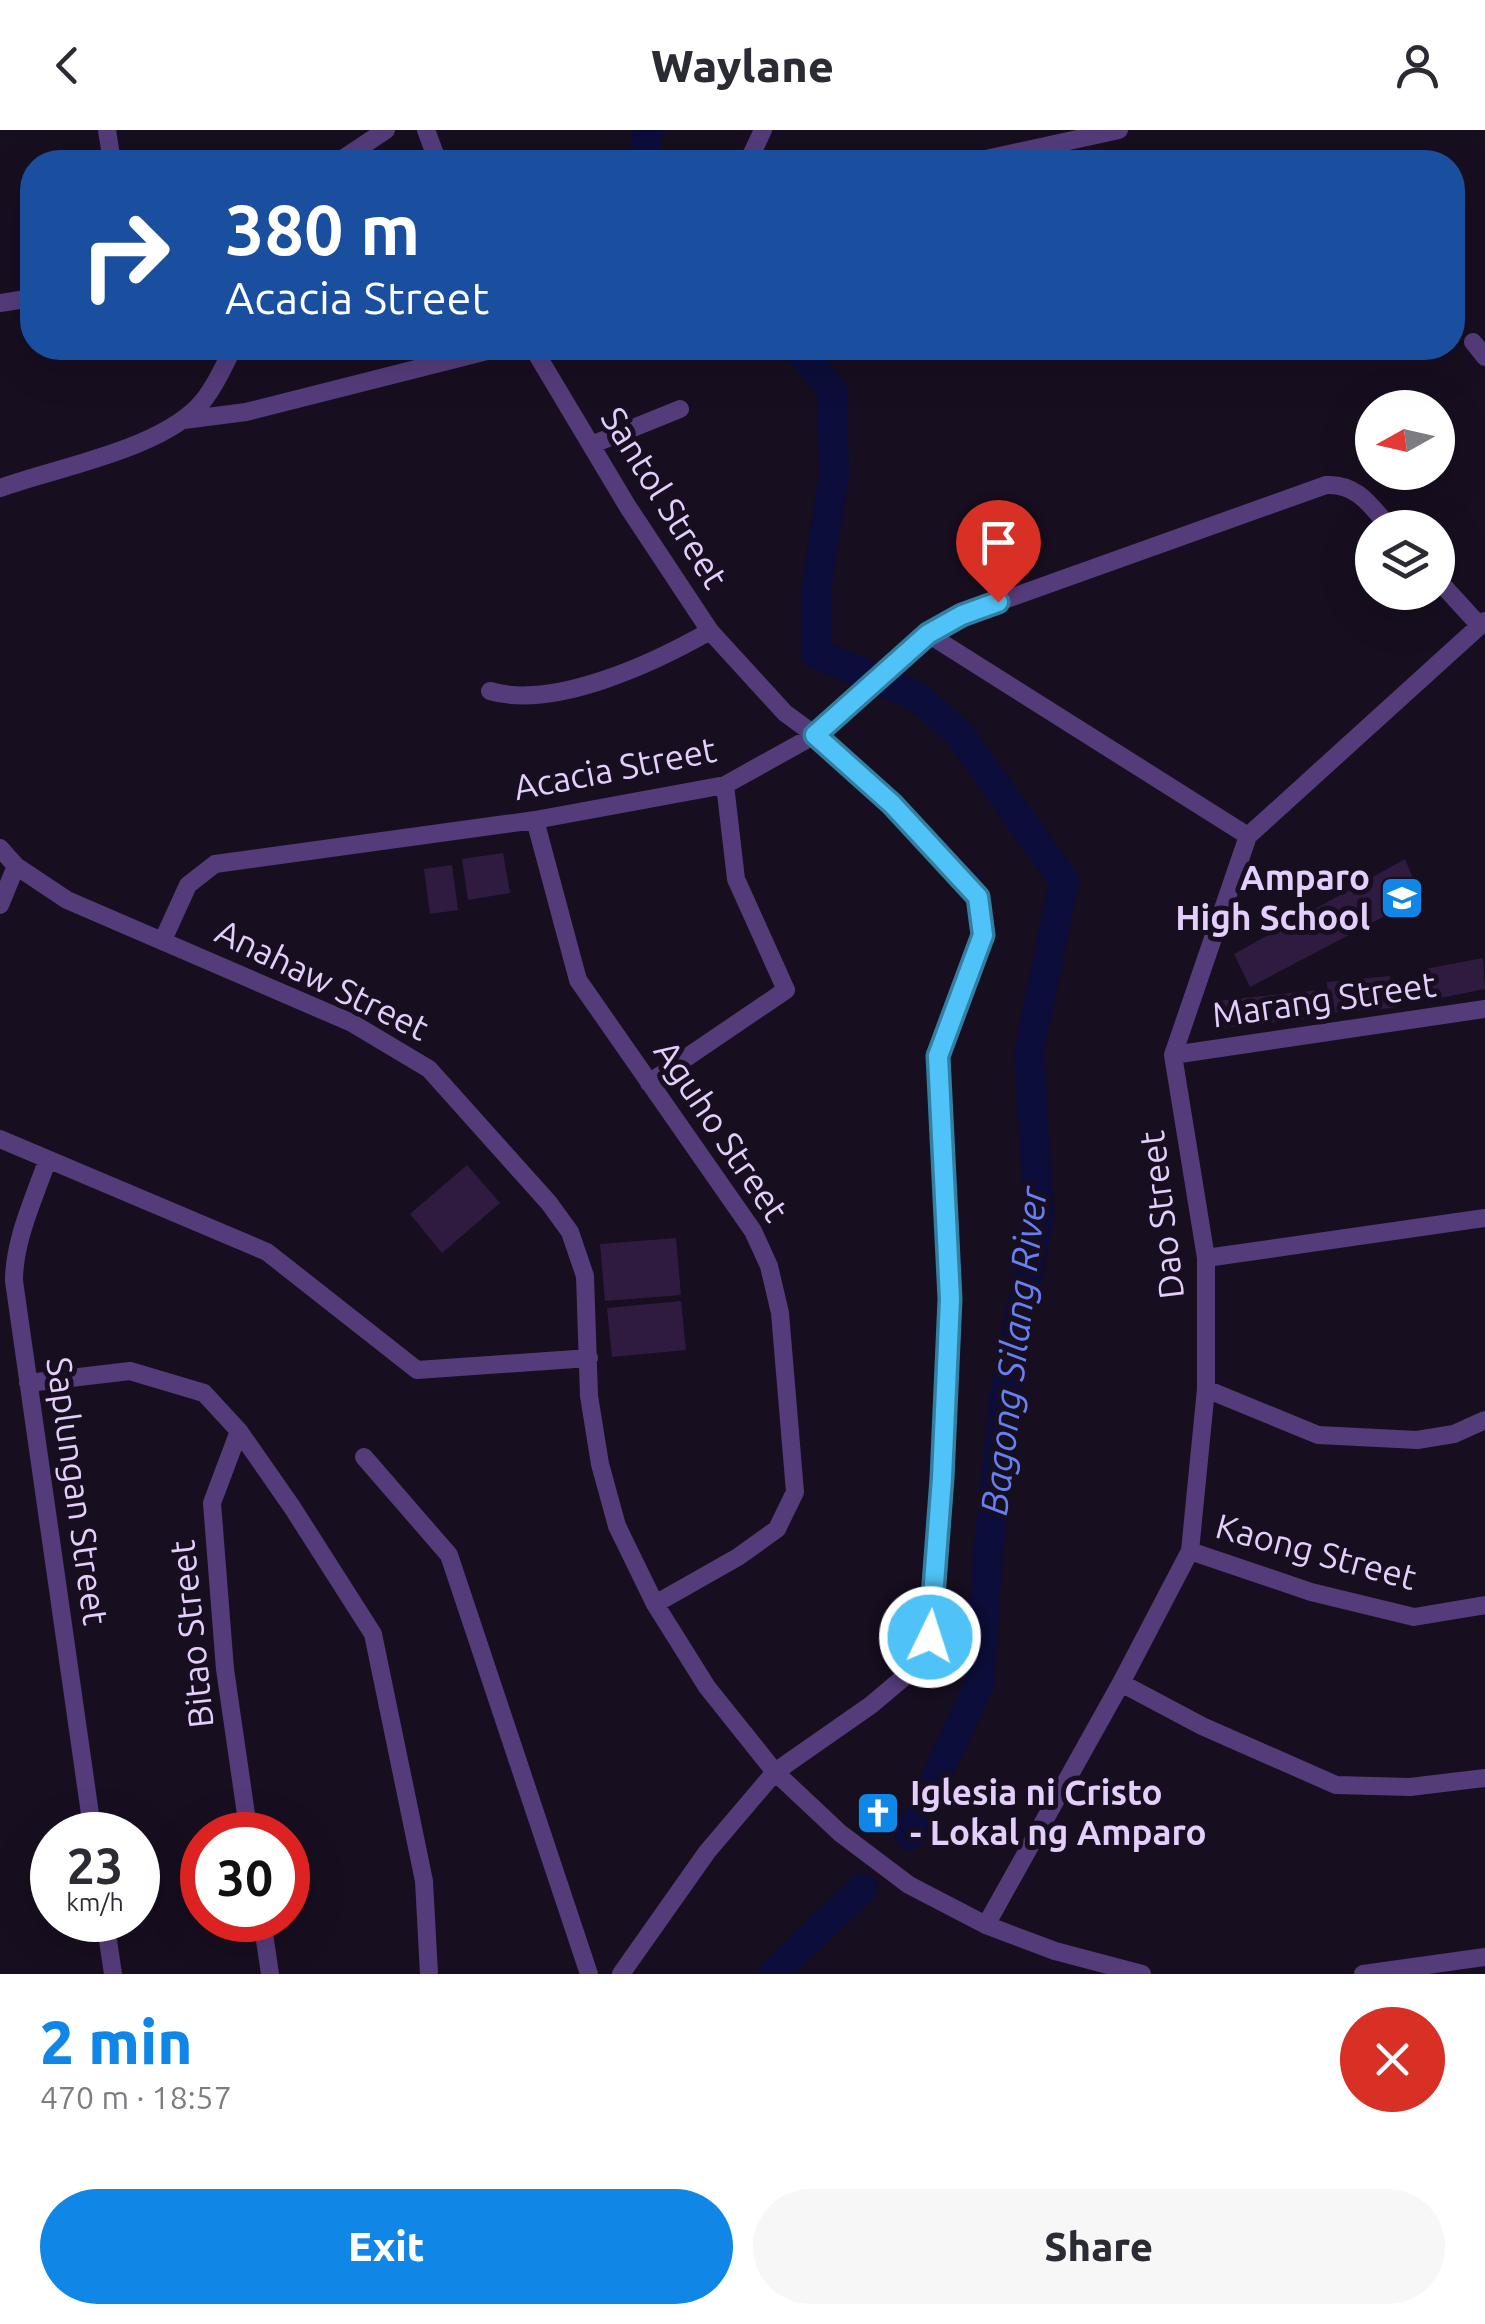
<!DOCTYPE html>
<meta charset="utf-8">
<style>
:root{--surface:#fff;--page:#f7f7f7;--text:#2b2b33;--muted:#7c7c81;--accent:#1087e7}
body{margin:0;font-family:Ubuntu,sans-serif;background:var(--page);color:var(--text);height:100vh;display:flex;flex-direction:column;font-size:38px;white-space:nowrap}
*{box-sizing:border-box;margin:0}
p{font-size:32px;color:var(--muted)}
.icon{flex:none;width:55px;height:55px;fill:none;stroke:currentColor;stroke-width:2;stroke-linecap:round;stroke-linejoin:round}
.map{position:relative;height:1844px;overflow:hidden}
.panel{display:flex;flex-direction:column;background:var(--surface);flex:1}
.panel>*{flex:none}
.top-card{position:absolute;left:20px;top:20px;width:1445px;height:210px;border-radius:40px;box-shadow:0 10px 40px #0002;background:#1a4fa0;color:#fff;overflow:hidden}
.needle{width:65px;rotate:262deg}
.buttons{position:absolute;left:1355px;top:260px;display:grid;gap:20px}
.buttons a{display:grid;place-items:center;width:100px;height:100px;border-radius:50%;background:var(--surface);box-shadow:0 10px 40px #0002;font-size:50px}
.speed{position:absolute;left:30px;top:1682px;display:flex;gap:20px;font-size:50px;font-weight:700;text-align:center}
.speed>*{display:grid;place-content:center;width:130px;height:130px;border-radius:50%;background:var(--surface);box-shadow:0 10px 40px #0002;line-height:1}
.speed small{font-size:25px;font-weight:400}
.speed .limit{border:15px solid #d22;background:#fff;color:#111}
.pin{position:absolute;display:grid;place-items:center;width:85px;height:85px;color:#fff;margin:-102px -42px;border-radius:50% 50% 50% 0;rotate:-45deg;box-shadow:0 0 10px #0007}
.pin .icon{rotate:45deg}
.me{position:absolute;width:110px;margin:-55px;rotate:4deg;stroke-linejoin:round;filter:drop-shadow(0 0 8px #0008)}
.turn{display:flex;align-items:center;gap:35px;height:210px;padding:0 40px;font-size:45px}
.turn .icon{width:130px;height:130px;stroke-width:2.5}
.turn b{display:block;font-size:70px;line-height:85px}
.round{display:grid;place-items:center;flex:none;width:105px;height:105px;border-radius:52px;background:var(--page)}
.head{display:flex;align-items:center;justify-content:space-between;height:170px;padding:0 40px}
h1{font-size:60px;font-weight:800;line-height:75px;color:var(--accent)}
.cta{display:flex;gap:20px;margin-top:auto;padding:20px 40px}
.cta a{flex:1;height:115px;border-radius:60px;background:var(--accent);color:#fff;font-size:40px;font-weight:800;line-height:115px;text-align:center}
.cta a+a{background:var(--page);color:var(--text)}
header{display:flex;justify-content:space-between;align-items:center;height:130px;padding:0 40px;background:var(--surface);font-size:45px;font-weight:800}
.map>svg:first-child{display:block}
</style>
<header><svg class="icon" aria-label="back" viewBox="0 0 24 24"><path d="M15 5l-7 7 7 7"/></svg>Waylane<svg class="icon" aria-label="person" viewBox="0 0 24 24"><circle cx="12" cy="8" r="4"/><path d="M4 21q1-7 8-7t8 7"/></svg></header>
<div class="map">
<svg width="1485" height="1844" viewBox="0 0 1485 1844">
<rect width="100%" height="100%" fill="#170e1f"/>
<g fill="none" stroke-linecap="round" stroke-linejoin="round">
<!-- river -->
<path stroke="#0c0d3a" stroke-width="30" d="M644 32 648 0
M797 218 832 260 834 344 817 454 816 523 866 545
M890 555 918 567 959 603 1064 751 1029 922 1039 1085 1005 1264 988 1426 979 1554 910 1705
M773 1844 863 1758"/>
</g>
<!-- building -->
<path fill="#2f1b3f" d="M503 723 510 763 468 770 462 729Z
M1405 729 1421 767 1250 857 1234 824Z
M452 735 458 780 430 784 424 739Z
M1483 828 1485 859 1430 870 1425 839Z
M1390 846 1393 878 1329 883 1327 852Z
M1320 860 1324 887 1219 898 1216 871Z
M467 1035 500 1073 442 1123 410 1084Z
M676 1108 681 1165 605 1171 600 1114Z
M681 1171 686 1220 612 1227 607 1178Z"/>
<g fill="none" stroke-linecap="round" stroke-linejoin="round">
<!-- minor -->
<path stroke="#543c7b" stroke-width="18" d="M107 0 112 32
M426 0 438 32
M338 32 386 0
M748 32 763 0
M972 32 1119 0
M0 173 32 168
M1473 212 1485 227
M533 218 628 377 710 501 785 583 815 605 893 673 978 767 983 805 938 926 950 1169 930 1507 909 1543 871 1575 775 1642 707 1722 621 1844
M184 290 246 282 499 218
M591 315 680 279
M0 358C58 337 164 319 203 271 216 255 224 236 233 218
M1438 450 1480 496
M928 504 1248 706
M490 561C554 580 654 533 710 501
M535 690 578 850 753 1101 769 1136 780 1183 795 1362 777 1399 738 1427 655 1474
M0 718 16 736 67 770 352 893 429 939 549 1073 570 1102 585 1146 589 1266 600 1334 617 1396 655 1474 707 1557 775 1642 840 1703 909 1755 986 1795 1055 1821 1142 1844
M0 775 16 736
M163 810 188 755 215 734 535 690 725 655 815 605 928 504 962 485 1326 355C1357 353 1371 376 1390 398
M1173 925 1485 879
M649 953 786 860 736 749 725 655
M0 1009 267 1122 417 1240 589 1228
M47 1031C34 1069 14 1110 14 1151L93 1705
M1206 1128 1485 1088
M28 1253 130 1241 204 1263 239 1301 292 1377 373 1504 424 1751 429 1844
M1206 1259 1318 1305 1417 1310 1454 1304 1485 1290
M239 1301 212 1373 225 1539 249 1705
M364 1327 449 1425 589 1844
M1190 1421 1311 1462 1414 1487 1485 1475
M1121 1553 1202 1596 1336 1655 1410 1657 1485 1648
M105 1790 113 1844
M262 1790 270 1844
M986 1795 1121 1553 1190 1421 1206 1259V1128L1173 925 1248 706 1485 491
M1363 1844 1485 1827"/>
</g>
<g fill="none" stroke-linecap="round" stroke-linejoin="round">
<!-- route casing -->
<g stroke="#337fa1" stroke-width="25">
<path id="route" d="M930 1507 942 1348 950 1169 938 926 983 805 978 767 892 674 815 605 928 504 962 485 998 472"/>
</g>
<!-- route -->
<use href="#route" stroke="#4fc3f7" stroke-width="18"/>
</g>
<!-- icons -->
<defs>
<g id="school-square" transform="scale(2.25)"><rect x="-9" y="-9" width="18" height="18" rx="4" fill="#1087e7" stroke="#170e1f"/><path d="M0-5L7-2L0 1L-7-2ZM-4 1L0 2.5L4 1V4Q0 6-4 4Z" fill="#fff"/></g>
<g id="church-square" transform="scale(2.25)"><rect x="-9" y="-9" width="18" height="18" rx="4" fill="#1087e7" stroke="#170e1f"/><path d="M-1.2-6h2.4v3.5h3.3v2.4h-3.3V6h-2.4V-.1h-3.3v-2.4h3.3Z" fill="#fff"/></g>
</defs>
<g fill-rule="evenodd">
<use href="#school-square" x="1402" y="768"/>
<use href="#church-square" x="878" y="1683"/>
</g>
<g text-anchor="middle" stroke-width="10" stroke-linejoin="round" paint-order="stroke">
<!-- street labels -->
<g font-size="35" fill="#e4cffc" stroke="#170e1f">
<text transform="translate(664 368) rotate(58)" y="12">Santol Street</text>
<text transform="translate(615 639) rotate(-11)" y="12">Acacia Street</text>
<text transform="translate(322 850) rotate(26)" y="12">Anahaw Street</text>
<text transform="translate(1324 870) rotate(-8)" y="12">Marang Street</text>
<text transform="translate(721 1001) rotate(56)" y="12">Aguho Street</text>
<text transform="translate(1162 1085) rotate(-97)" y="12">Dao Street</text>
<text transform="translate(77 1361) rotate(82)" y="12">Saplungan Street</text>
<text transform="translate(1316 1422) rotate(15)" y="12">Kaong Street</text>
<text transform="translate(192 1504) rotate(-96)" y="12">Bitao Street</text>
</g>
<!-- poi labels -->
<g font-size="35" font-weight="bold" fill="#e4cffc" stroke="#170e1f" text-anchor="end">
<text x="1370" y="760">Amparo<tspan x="1370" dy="40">High School</tspan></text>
<text x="910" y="1675" text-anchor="start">Iglesia ni Cristo<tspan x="910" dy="40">- Lokal ng Amparo</tspan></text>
</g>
<!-- water labels -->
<g font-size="38" font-style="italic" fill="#6580f4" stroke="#170e1f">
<text transform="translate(1014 1221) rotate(-83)" y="13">Bagong Silang River</text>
</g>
</g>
</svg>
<div class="buttons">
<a><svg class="needle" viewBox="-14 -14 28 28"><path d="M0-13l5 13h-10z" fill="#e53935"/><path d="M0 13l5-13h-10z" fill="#7c7c81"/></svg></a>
<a><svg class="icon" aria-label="layers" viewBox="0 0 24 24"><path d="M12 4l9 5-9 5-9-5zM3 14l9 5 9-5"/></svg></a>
</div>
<div class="speed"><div>23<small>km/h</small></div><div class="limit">30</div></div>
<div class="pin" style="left:998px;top:472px;background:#d93025"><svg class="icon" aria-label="arrive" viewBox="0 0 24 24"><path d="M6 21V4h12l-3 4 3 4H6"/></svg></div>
<svg class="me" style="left:930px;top:1507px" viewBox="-20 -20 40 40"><circle r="17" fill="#4fc3f7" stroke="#fff" stroke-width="3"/><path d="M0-11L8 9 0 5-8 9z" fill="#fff"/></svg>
<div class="top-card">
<div class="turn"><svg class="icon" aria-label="right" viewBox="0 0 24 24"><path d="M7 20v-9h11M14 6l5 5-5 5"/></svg><div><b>380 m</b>Acacia Street</div></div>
</div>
</div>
<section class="panel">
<div class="head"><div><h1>2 min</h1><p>470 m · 18:57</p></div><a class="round" style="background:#d93025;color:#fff"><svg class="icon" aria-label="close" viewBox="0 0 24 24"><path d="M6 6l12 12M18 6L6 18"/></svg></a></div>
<div class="cta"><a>Exit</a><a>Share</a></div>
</section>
